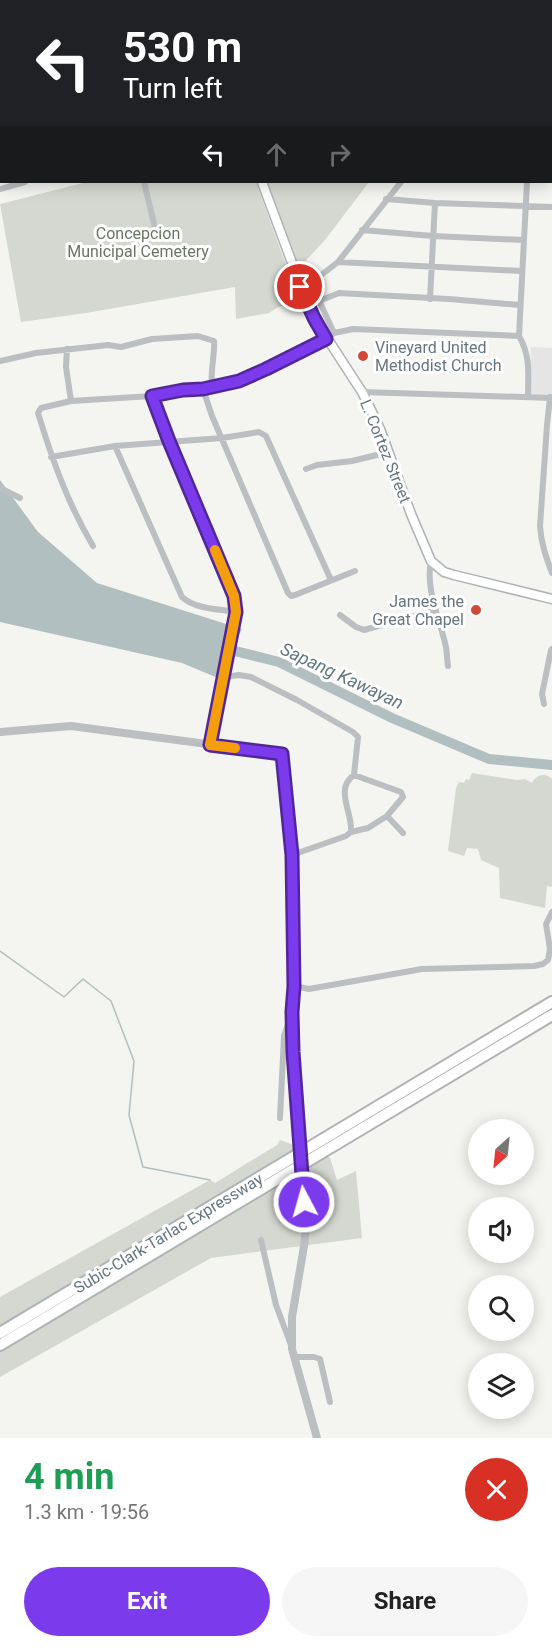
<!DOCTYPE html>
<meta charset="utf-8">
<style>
:root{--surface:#fff;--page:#f6f6f6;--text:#222;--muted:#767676;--accent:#7c3aed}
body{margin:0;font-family:Roboto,sans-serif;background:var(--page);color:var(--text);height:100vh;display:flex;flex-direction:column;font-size:22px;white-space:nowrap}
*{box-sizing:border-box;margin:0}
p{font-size:20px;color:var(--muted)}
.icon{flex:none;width:33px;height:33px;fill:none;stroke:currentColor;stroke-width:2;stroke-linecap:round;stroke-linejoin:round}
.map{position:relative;height:1438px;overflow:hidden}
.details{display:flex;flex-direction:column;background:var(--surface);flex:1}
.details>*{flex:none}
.hud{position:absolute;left:0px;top:0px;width:552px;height:183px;box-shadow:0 3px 15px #0003;background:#202124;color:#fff;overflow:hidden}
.needle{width:39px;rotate:207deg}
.fabs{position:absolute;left:468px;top:1119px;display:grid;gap:12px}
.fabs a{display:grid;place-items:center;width:66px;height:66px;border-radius:50%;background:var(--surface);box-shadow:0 3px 15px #0003;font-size:30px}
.pin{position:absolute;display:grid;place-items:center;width:51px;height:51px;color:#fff;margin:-26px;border:3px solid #fff;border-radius:50%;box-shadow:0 2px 6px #0007}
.me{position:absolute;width:66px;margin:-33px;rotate:354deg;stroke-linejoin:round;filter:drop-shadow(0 0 4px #0008)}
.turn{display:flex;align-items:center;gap:21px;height:126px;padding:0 24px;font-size:27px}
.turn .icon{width:78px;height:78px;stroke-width:2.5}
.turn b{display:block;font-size:42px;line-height:51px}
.lanes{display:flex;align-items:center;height:57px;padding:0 24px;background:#0003;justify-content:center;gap:30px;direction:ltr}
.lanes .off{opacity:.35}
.round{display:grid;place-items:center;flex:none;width:63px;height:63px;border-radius:32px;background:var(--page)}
.head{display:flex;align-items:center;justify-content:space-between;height:102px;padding:0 24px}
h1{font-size:36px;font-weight:700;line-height:45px;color:#1e9e55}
.cta{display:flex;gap:12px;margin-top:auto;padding:12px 24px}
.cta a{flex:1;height:69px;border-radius:36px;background:var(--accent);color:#fff;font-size:24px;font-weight:700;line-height:69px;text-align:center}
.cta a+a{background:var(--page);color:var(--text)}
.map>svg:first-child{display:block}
</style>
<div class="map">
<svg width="552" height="1438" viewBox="0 0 552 1438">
<rect width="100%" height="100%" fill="#f4f4f1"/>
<!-- built -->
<path fill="#e4e5e4" d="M531 347 552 348V395H529Z"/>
<!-- green -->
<path fill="#d4d8d0" d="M184 0H508L507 2H185Z
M87 182H256L286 265 302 303 278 307 269 313 236 319 235 287 86 313 21 322 0 204Z
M265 182H369L325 240 299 268Z
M472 773 517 780 525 779 532 783C536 775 545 772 552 779V887L547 886 545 908 500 898 499 868 481 860 478 849 467 848 464 856 448 851 456 788 459 782 464 783 466 779 469 780Z
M280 1140 330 1158 337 1180 356 1171 362 1238 211 1258 0 1377V1297L210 1180 215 1183 277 1145Z"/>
<!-- water -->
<path fill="#b2bfc1" d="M0 480 38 532 97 583 242 629 218 678 182 663 0 622Z"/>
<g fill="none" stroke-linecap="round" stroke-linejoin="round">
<!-- stream -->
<path stroke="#b2bfc1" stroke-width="1.5" d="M0 951 64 997 83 979 111 1001 134 1061 129 1115 143 1167 210 1180"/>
<!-- river -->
<path stroke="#b2bfc1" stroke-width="10" d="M219 647 279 662 392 718 489 759 552 765"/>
<!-- secondary casing -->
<g stroke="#aeb3b6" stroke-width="11">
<path id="secondary" d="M178 0 179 2
M262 182 308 306 314 318 362 392 371 410 380 429 411 514 431 561 444 572 454 575 552 599"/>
</g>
<!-- motorway casing -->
<g stroke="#afb3b5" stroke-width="14">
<path id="motorway" d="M0 1333 552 1002
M0 1345 552 1015"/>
</g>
<!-- minor -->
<path stroke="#bbbfc2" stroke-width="6" d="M49 0 50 2
M110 0 111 2
M20 2 22 0
M538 2 540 0
M550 6H552
M0 17 2 19
M550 38 552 39
M550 72H552
M0 84 2 83
M550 105H552
M550 137H552
M0 144 2 143
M550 171H552
M144 182 155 228
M527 182 519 336C531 357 528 374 528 397
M0 189 25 182
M386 199 435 203 552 207
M362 230 433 236 524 240
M338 262 522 271
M311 283 334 333
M300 287 311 283 338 262 401 182
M430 299 435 203
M319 301 339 293 449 299 520 305
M326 339 334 333 353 329 519 336
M67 349 66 367 71 401
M0 361 36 353 108 345 121 347 152 339 198 336 214 341C215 356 210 371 212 387
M203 389 212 416 288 593 291 596 295 595 355 571
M362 392 552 398
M550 397 547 425 540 526C541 543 546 557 552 573
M115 446 182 597C195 609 218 609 236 612
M51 457 115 446 222 438 259 432 266 436 331 580
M306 469 317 465 352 461 389 452
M0 488 20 498
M93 546C68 504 52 459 38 413L41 408 71 401 152 396
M431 561C425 589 440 619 446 647 447 653 447 660 448 666
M340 615 356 627 364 630 436 610
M224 677 239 675 251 677 297 700 353 732 358 737 354 775
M544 704 542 694 551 650 552 649
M351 832 368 828 387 816
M292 855 346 836 351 832C353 813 334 789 354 775L401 792 403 797 387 816 403 833
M294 986 309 989 422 969 534 966 543 964 548 960 550 949 546 924 552 912
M280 1118 284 1036 290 1018
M261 1240 276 1305 291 1345
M294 1357H314L320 1359 330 1402"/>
<!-- tertiary -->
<path stroke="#bbbfc2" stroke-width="8" d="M0 732 71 726 282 754 292 855 294 986 292 1012 293 1052 298 1133
M210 745 234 622 236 612 234 596 169 441 152 396 183 390 203 389 239 381 266 369 326 339
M302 1186 307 1217 304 1246 292 1317V1349L317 1438"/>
<!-- secondary -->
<use href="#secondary" stroke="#fff" stroke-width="8"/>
<!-- motorway -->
<use href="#motorway" stroke="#fff" stroke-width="10"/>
<!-- tertiary-bridge -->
<path stroke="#bbbfc2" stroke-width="8" d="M298 1133 302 1186"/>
</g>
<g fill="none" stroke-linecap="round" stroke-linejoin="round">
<!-- route casing -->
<g stroke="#51269a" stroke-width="15">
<path id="route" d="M300 287 314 318 326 339 266 369 239 381 203 389 183 390 152 396 169 441 234 596 236 612 234 622 210 745 282 754 292 855 294 986 292 1012 293 1052 304 1202"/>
</g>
<!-- route -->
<use href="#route" stroke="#7c3aed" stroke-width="10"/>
<!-- slow -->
<path stroke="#f59e0b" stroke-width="10" d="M215 550 234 596 236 612 210 745 235 748"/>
</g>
<!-- markers -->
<g fill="#ce4936" stroke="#fff" stroke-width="2">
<circle cx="363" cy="356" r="6"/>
<circle cx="476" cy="610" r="6"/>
</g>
<g text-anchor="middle" stroke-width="6" stroke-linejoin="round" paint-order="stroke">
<!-- park labels -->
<g font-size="16" fill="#6a7664" stroke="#fff">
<text x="138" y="239">Concepcion<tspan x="138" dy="18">Municipal Cemetery</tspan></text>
</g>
<!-- poi labels -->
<g font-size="16" fill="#66767e" stroke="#fff" text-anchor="start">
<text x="375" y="353">Vineyard United<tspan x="375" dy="18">Methodist Church</tspan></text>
<text x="464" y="607" text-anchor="end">James the<tspan x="464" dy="18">Great Chapel</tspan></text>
</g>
<!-- street labels -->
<g font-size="16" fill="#66767e" stroke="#fff">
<text transform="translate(386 451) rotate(68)" y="6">L. Cortez Street</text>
<text transform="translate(168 1233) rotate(-31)" y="6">Subic-Clark-Tarlac Expressway</text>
</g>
<!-- water labels -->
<g font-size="18" font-style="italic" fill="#62777b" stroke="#fff">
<text transform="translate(342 676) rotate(25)" y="6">Sapang Kawayan</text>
</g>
</g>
</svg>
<div class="fabs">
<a><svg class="needle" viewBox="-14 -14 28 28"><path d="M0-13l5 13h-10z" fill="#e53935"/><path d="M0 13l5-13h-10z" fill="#767676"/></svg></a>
<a><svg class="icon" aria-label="sound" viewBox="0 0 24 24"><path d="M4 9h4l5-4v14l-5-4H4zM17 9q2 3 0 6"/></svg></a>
<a><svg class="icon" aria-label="search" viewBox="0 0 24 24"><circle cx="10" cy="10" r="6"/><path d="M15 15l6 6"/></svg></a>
<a><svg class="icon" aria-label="layers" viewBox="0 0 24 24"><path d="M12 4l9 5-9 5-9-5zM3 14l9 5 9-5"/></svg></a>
</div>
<div class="pin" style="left:300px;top:287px;background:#d93025"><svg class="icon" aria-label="arrive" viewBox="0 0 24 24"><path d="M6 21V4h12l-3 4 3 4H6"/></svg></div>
<svg class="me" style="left:304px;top:1202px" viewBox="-20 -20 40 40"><circle r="17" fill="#7c3aed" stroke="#fff" stroke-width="3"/><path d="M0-11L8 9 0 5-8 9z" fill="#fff"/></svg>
<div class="hud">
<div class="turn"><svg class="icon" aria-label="left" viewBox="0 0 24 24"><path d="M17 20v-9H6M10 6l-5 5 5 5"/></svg><div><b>530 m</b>Turn left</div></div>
<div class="lanes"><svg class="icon" aria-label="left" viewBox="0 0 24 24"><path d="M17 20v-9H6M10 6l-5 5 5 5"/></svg><svg class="icon off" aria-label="ahead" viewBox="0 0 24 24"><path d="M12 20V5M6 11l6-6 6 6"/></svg><svg class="icon off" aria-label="right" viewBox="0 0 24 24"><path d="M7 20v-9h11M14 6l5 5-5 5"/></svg></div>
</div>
</div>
<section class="details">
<div class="head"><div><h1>4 min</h1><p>1.3 km · 19:56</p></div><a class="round" style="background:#d93025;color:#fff"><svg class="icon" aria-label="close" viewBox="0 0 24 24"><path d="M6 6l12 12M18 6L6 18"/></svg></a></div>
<div class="cta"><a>Exit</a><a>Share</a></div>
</section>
